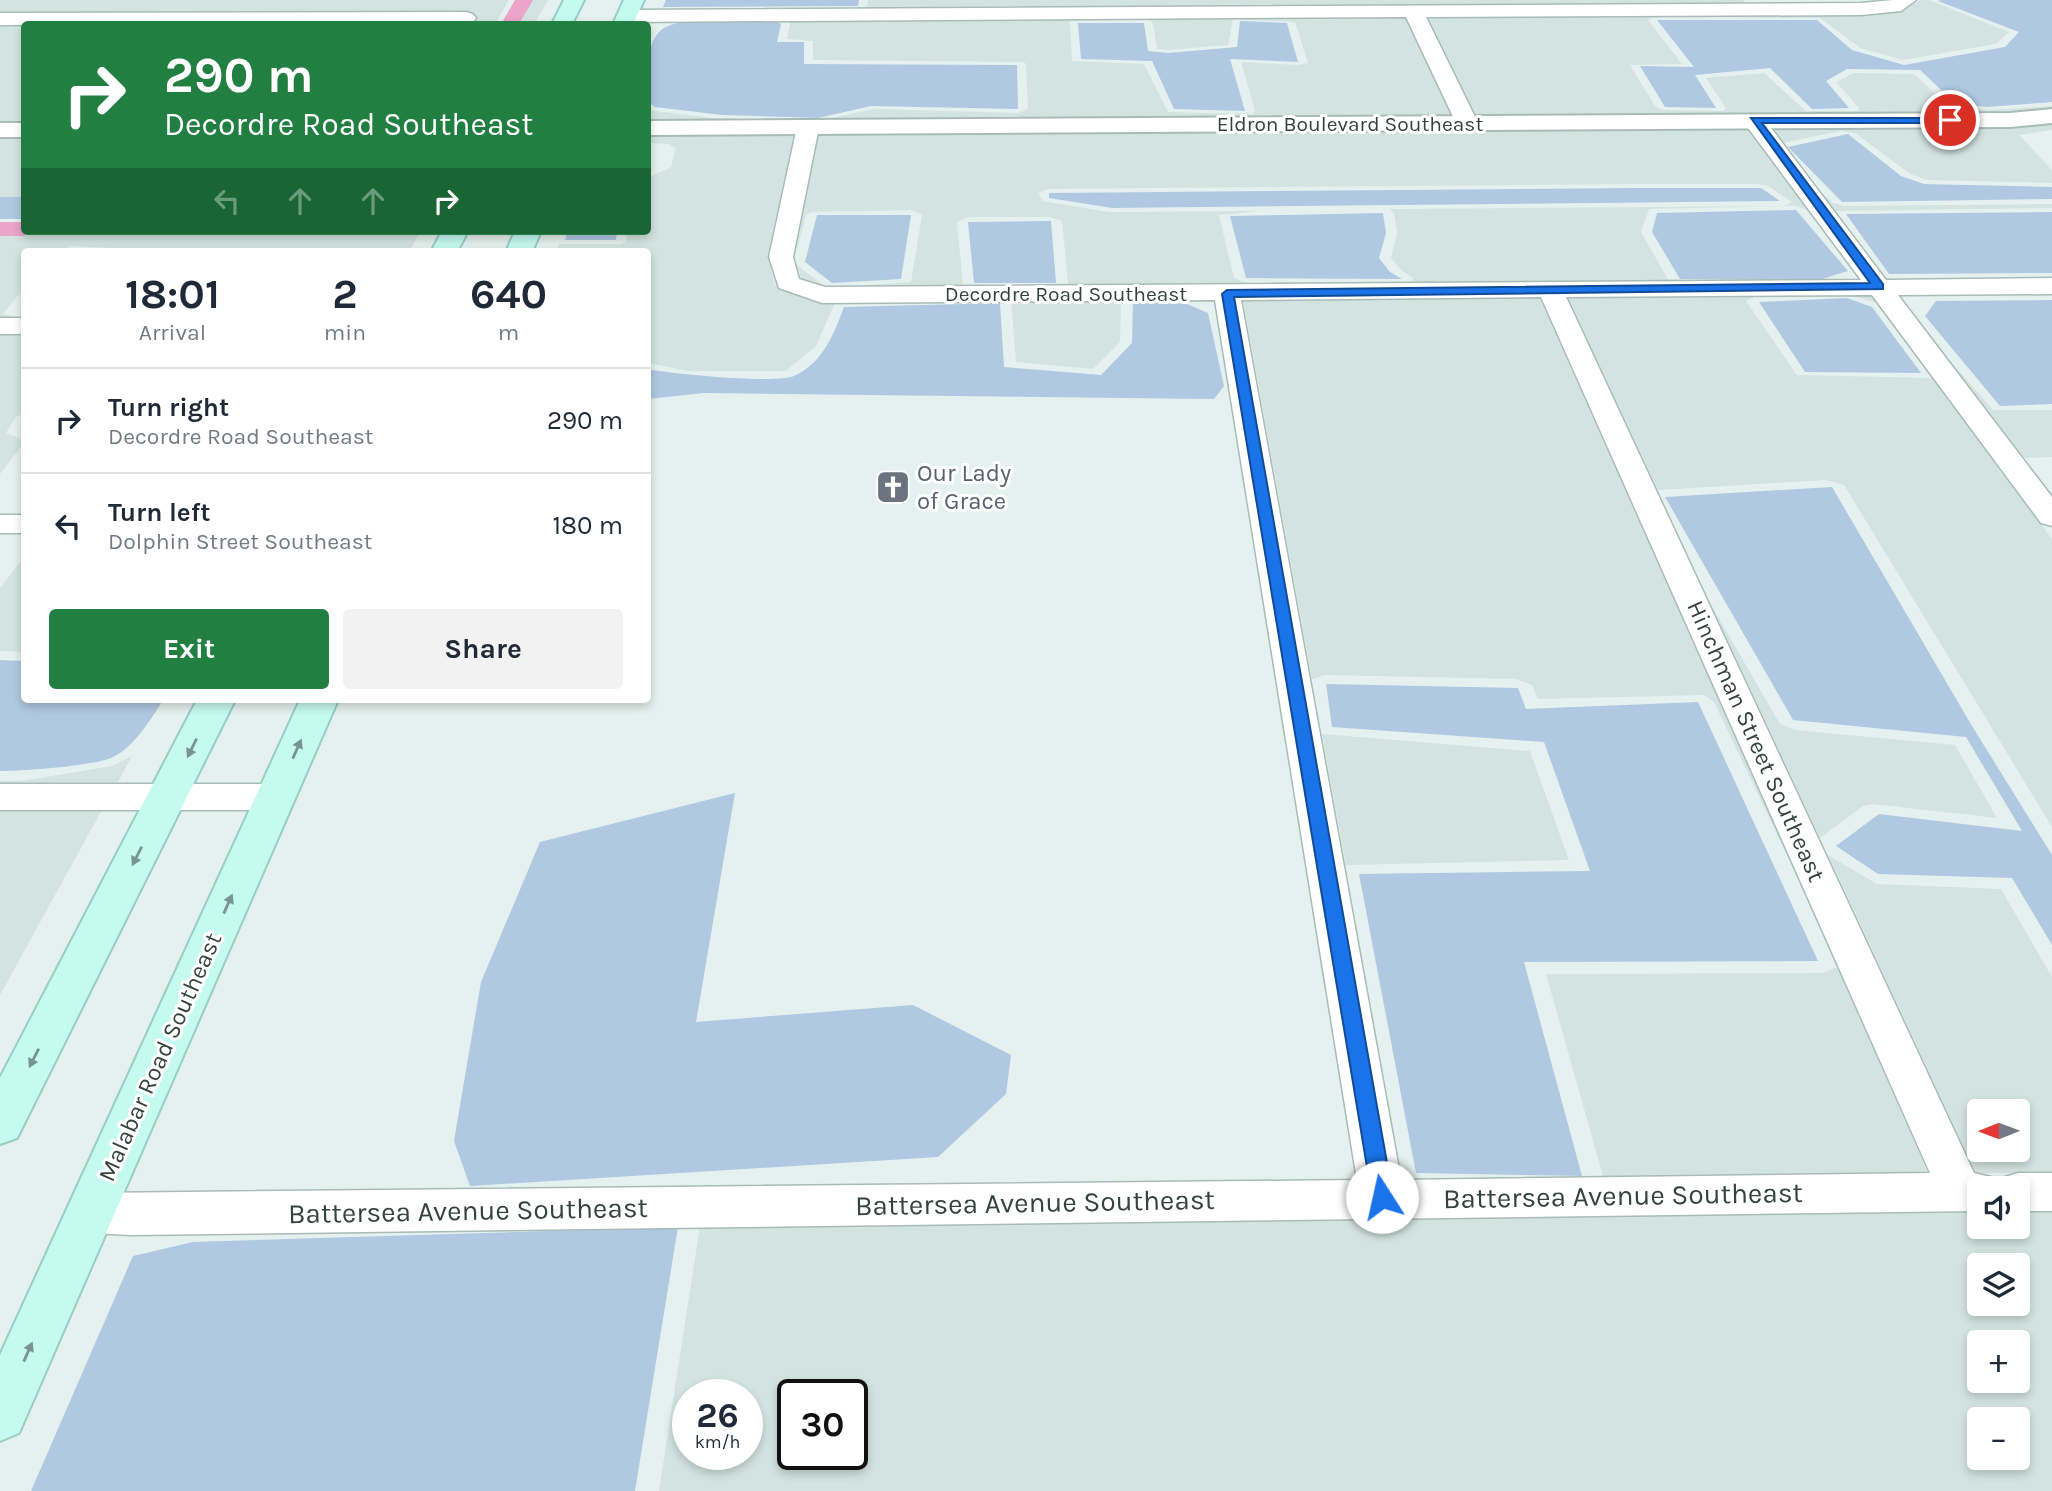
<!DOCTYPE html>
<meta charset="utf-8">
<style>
:root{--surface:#fff;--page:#f2f2f3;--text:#1f2937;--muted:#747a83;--line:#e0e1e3;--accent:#217f42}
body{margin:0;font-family:Karla,sans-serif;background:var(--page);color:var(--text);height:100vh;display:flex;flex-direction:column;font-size:26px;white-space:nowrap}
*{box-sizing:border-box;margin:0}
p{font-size:23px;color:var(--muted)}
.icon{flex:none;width:38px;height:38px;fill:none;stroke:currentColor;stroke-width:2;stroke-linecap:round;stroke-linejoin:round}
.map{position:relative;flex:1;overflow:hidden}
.side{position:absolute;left:21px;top:248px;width:630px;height:455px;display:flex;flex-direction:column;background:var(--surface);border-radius:7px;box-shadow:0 4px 10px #0003}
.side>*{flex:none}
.banner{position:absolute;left:21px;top:21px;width:630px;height:214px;border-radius:7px;box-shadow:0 4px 10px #0003;background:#217f42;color:#fff;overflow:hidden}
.needle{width:46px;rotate:269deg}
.tools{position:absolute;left:1967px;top:1099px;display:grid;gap:14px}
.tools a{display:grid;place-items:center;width:63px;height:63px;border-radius:7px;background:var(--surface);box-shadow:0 4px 10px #0003;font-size:35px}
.speed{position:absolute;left:672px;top:1379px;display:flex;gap:14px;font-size:35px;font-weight:700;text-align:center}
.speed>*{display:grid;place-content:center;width:91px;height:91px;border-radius:50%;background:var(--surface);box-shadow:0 4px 10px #0003;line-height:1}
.speed small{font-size:18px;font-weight:400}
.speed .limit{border:4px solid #111;border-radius:10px;background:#fff;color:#111}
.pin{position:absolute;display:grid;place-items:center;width:60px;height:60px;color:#fff;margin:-30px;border:4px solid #fff;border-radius:50%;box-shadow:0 2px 7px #0007}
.me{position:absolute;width:77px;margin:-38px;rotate:350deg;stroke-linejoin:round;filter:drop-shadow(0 0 5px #0008)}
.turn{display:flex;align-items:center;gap:24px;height:147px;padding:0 28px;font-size:32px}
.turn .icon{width:91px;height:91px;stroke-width:2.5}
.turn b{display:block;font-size:49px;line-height:60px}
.lanes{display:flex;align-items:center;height:66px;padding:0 28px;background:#0003;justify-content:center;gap:35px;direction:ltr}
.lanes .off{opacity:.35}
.eta{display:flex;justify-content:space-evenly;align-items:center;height:119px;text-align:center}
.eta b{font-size:42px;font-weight:700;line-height:49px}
.button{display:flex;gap:14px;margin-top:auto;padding:14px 28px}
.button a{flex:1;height:80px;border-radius:7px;background:var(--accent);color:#fff;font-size:28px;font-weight:700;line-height:80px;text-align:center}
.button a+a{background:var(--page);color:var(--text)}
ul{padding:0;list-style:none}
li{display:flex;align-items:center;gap:21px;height:105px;padding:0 28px;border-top:2px solid var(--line)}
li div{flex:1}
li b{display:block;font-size:26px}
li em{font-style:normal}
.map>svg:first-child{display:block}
</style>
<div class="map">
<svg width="2052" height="1491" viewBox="0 0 2052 1491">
<rect width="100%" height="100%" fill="#e5f1ee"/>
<!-- residential -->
<path fill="#d3e4e0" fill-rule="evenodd" d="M0 0H509L495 24H24V201H0Z
M518 0H548L534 24H504Z
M868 0H1743L1749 5 858 9 867 6Z
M1921 0H1929L2009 32 1996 44 1903 60 1860 48 1820 18 1655 17 1648 20 1682 64 1630 65 1655 106 1663 110 1723 111 1726 108 1706 78 1764 73 1806 111H1858L1859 108 1836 82 1854 73 1914 74 1945 103 1955 107 1990 110 2052 106V112L2005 115 1477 119 1427 16 1899 11Z
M1405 16 1454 119 648 124V110L720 119 817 121 874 109 1018 113 1028 109 1026 64 1023 62 813 60V41L787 39 790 23 784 20ZM1233 19 1295 22 1308 63 1298 65 1241 62 1255 111 1252 114 1168 112 1144 64 1072 61 1070 22 1073 20H1149L1153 23 1157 49 1168 50 1228 45Z
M2052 121V130L2019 135 2052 170V183L1927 180 1910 174 1855 133 1841 131 1783 143 1770 125Z
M1746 125 1817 221 1805 209 1796 206 1649 209 1641 232 1668 279 1674 283 1059 288 1068 283 1062 221 1050 217H968L957 222 963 285 973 288H1035L828 289 801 280 798 266 827 288 911 282 922 215 911 210 811 212 806 215 795 257 819 131ZM1633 184H1758L1768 186 1792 202 1784 206 1389 209 1394 213 1397 233 1391 258 1401 270 1413 278 1412 282 1246 283 1234 278 1219 215 1261 211 1109 212 1043 201 1038 193 1049 189Z
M795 131 768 257 775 285 779 288 813 300 840 302 834 305 816 346 786 371H688L648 363V252H556L559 244H621L626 241 628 231H648V178L671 167 676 148 669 144 648 143V133Z
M1820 191 1833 203 1845 206 2052 204V208L1835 211Z
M0 224H24V231H421L409 252H190L71 246 54 252H24V288L3 314 24 320H0Z
M1842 293 1755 297 1746 301 1797 375 1933 378 2052 539V827L1844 485 1826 480 1658 490 1567 296 1870 293 1877 303Z
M1539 296 1796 874 1714 702 1704 695 1538 699 1532 685 1516 679 1325 675 1312 679 1243 300Z
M1011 300H1121L1120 342 1093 369 1016 362Z
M0 332H24V413L16 417 6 433 24 440V443L0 474Z
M1946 356 1993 410H2052V457L2024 458Z
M24 557V652L0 651V588Z
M1710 603 1780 724 1795 730 1955 745 1997 818 1872 804 1863 806 1820 838Z
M1322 734 1530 751 1569 860 1346 865Z
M132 756 117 784 0 785V781H22L112 766Z
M103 808 0 995V809Z
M1828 855 1877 884 2001 889 2052 977V1173H1976ZM1979 1111H2018V1150H1979Z
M1837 967 1928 1173 1603 1176 1546 974 1823 973Z
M1969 1211H1979V1227H2018V1211H2052V1491H659L700 1226ZM1979 1265H2018V1304H1979ZM1979 1342H2018V1381H1979ZM688 1395H747V1454H688ZM793 1395H852V1454H793ZM1979 1419H2018V1458H1979Z"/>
<!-- green -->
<path fill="#b0c8e2" d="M666 0H859L858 6 663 7Z
M1941 0H2052V102L1987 107 1955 103 1920 70 1847 69 1826 81 1849 108 1812 109 1770 68 1695 75 1716 108 1665 107 1640 66 1694 67 1657 20H1817L1852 50 1904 65 2005 47 2019 32 1938 1Z
M710 19 776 22 781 24 777 42H804V64L1017 65 1018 109 871 106 818 118 722 115 655 107 648 102C648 81 643 38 666 27 677 21 697 21 710 19Z
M1240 21 1287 23 1298 62 1230 59 1245 111 1174 109 1152 61 1081 59 1078 23H1144L1148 51 1168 53 1237 47Z
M1848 134 1901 176 1924 184 2052 187V199L1842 202 1788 147Z
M1635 188H1761L1780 201 1112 208 1049 198V193Z
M0 197H24V219H0Z
M1796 210 1848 271 1819 280 1680 279 1652 232 1657 213Z
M2052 212V273L1889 274 1846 214Z
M1383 213 1386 233 1379 258 1390 272 1402 279 1246 278 1230 216Z
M817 215H911L901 279 832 283 805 262Z
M1051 221 1056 283H974L968 222Z
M568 231H617L616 240H565Z
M1847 298 1872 307 1921 373 1805 372 1759 302Z
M1133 300 1187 304 1208 313 1224 386 1214 399 704 393 648 399V369C670 374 777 384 794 376 823 363 834 334 844 307L1000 303 1004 367 1101 375 1132 343Z
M2052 300V404L2000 406 1925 316 1936 301Z
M1832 487 1972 726 2052 855V945L2012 878 1878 874 1836 846 1879 814 2022 831 1966 737 1793 720 1665 497Z
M0 660 24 661V700H163C152 718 133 748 113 757 95 766 22 771 0 771Z
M1326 684 1518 688 1526 709 1698 702 1818 961 1524 962 1582 1176 1416 1173 1359 874 1590 871 1544 742 1332 727Z
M735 793 696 1022 913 1005 1011 1055 1006 1094 938 1157 470 1186 454 1141 481 982 540 842Z
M678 1227 635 1491H31L133 1256 193 1242Z"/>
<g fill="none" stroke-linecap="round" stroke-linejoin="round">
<!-- canal -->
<path fill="#eaa5c9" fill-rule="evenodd" d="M515 0H533L519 24H501Z
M0 222H24V231H35L24 236H0Z"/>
<!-- minor casing -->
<g stroke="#a8bbb6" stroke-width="3">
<path id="minor" d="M1893 0H1916L1901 11 1861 15 1426 17 1478 123 1467 129 1456 123 1406 17 627 22 617 16 627 10 1861 3Z
M466 12 473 14 476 18 473 22 0 25V13Z
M1754 115 1762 116 1886 280 2052 278V294L1898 295 2052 497V526L2041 523 1872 295 1566 297 1974 1173 1995 1178 1998 1186 2002 1178 2018 1173H2052V1211H2018V1188H1979V1211L131 1235 91 1233 75 1227 68 1213 75 1199 91 1193 1357 1180 1215 300 822 303 779 288 769 257 797 127 808 120 819 127 793 257 799 279 825 287 1861 280 1743 121ZM1541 297 1930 1173 1401 1180 1241 300Z
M0 318H24V334H0Z
M0 515H24V533H0Z
M0 784H275L288 788 293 797 288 806 275 810H0Z"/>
</g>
<!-- tertiary casing -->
<g stroke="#a8bbb6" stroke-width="4">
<path id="tertiary" d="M2052 109V123L2010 127 648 135V121L2010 113Z
M0 123H24V137H0Z"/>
</g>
<!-- secondary casing -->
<g stroke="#97cdc2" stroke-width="4">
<path id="secondary" d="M564 0H584L572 24H552Z
M624 0H644L633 24H613Z
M442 231H468L457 252H431Z
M515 231H541L532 252H506Z
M197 700H235L17 1138 0 1144V1078Z
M300 700H338L19 1433 0 1441V1355Z"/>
</g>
<!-- minor -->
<use href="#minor" fill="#fff" fill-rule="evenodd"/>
<!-- tertiary -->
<use href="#tertiary" fill="#fff" fill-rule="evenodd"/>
<!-- secondary -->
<use href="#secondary" fill="#c5faf1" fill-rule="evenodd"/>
</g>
<!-- one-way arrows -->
<defs><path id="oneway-solid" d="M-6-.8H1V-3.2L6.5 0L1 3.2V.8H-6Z" transform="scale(1.75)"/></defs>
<g fill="#76958f">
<use href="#oneway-solid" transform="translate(192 748) rotate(116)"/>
<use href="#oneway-solid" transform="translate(297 749) rotate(-66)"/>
<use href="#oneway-solid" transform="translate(137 856) rotate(117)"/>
<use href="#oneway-solid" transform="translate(228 904) rotate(-66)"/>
<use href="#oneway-solid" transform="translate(34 1058) rotate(117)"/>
<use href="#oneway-solid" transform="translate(28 1352) rotate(-66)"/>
</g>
<!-- route -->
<path fill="#1a73e8" stroke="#114b97" stroke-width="2" d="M1751 118H1953L1950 123H1762L1883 284V289L1234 297 1393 1197 1390 1204 1382 1206 1375 1204 1372 1197 1222 294 1227 290 1870 283Z"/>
<!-- icons -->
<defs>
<g id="church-square" transform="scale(1.75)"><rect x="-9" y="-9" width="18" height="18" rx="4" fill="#6b7280" stroke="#fff"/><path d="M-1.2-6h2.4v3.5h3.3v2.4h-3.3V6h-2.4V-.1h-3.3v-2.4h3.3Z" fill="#fff"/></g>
</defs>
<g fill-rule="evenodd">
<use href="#church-square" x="893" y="487"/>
</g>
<g text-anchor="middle" stroke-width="6" stroke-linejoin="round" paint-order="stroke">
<!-- far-street labels -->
<g font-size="21" fill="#35433e" stroke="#fff">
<text x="1350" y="131">Eldron Boulevard Southeast</text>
<text x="1066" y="301">Decordre Road Southeast</text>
</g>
<!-- worship labels -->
<g font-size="24" fill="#5b616d" stroke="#fff" text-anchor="start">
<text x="917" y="481">Our Lady<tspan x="917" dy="28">of Grace</tspan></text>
</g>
<!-- street labels -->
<g font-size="24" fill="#35433e" stroke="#fff">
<text transform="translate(1756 741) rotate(66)" y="8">Hinchman Street Southeast</text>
<text transform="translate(160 1057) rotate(-66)" y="8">Malabar Road Southeast</text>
</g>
<!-- near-street labels -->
<g font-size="28" fill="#35433e" stroke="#fff">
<text transform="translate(1623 1195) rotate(-1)" y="10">Battersea Avenue Southeast</text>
<text transform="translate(1035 1202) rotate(-1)" y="10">Battersea Avenue Southeast</text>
<text transform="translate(468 1210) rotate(-1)" y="10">Battersea Avenue Southeast</text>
</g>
</g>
</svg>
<div class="tools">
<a><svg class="needle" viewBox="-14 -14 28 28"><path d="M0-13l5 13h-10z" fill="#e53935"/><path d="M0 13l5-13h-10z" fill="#747a83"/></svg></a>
<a><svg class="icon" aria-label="sound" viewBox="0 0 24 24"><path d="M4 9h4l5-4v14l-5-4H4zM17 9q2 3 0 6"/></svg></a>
<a><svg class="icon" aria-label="layers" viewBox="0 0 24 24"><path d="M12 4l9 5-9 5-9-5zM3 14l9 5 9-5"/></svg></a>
<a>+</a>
<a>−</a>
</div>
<div class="speed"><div>26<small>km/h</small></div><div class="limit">30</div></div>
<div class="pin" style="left:1950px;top:120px;background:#d93025"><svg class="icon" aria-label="arrive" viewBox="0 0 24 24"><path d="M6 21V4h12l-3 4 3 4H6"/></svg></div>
<svg class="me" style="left:1382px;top:1197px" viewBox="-20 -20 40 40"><circle r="19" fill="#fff"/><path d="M0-13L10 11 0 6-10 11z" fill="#1a73e8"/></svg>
<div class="banner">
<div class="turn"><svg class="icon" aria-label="right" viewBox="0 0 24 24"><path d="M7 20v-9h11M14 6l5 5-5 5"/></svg><div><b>290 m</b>Decordre Road Southeast</div></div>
<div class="lanes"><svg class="icon off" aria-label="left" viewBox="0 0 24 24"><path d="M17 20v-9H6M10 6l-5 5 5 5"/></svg><svg class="icon off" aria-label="ahead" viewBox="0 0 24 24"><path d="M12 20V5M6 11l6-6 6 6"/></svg><svg class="icon off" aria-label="ahead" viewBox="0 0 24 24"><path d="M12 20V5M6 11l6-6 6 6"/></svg><svg class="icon" aria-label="right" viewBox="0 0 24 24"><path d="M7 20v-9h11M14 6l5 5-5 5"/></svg></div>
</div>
<section class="side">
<div class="eta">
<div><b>18:01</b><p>Arrival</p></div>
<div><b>2</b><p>min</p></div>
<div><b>640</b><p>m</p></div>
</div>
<ul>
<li><svg class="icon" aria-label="right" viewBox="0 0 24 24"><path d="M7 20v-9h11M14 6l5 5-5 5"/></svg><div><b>Turn right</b><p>Decordre Road Southeast</p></div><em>290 m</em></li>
<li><svg class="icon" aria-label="left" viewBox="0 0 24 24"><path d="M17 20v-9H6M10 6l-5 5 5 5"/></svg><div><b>Turn left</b><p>Dolphin Street Southeast</p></div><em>180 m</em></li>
</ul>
<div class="button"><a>Exit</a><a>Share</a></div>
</section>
</div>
